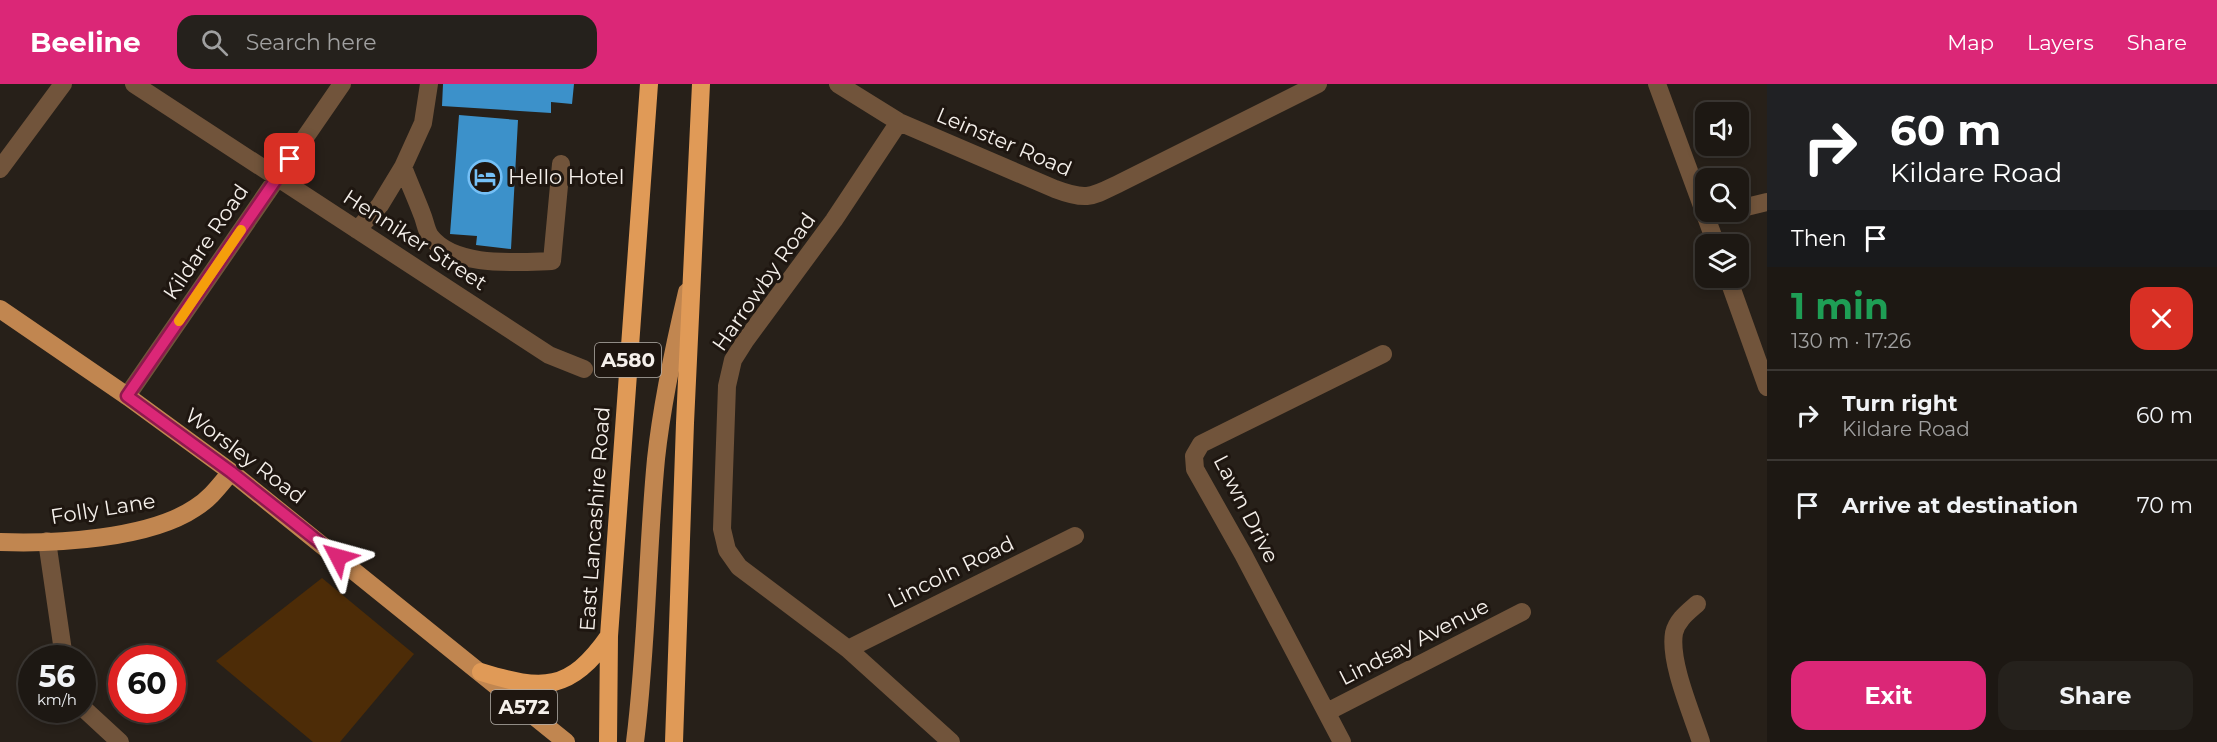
<!DOCTYPE html>
<meta charset="utf-8">
<style>
:root{--surface:#1d1813;--page:#25211c;--text:#f1f3f6;--muted:#a0a0a0;--line:#3b3733;--accent:#db2777}
body{margin:0;font-family:Montserrat,sans-serif;background:var(--page);color:var(--text);height:100vh;display:flex;flex-direction:column;font-size:22px;white-space:nowrap}
*{box-sizing:border-box;margin:0}
p{font-size:20px;color:var(--muted)}
.icon{flex:none;width:33px;height:33px;fill:none;stroke:currentColor;stroke-width:2;stroke-linecap:round;stroke-linejoin:round}
.map{position:relative;flex:1;overflow:hidden}
.drawer{display:flex;flex-direction:column;background:var(--surface);width:450px}
.drawer>*{flex:none}
.top-card{background:#202124;color:#fff;overflow:hidden}
.tools{position:absolute;left:1695px;top:18px;display:grid;gap:12px}
.tools a{display:grid;place-items:center;width:54px;height:54px;border-radius:12px;background:var(--surface);box-shadow:0 3px 9px #0003,0 0 0 2px var(--line);font-size:30px}
.speed{position:absolute;left:18px;top:561px;display:flex;gap:12px;font-size:30px;font-weight:700;text-align:center}
.speed>*{display:grid;place-content:center;width:78px;height:78px;border-radius:50%;background:var(--surface);box-shadow:0 3px 9px #0003,0 0 0 2px var(--line);line-height:1}
.speed small{font-size:15px;font-weight:400}
.speed .limit{border:9px solid #d22;background:#fff;color:#111}
.pin{position:absolute;display:grid;place-items:center;width:51px;height:51px;color:#fff;margin:-26px;border-radius:12px;box-shadow:0 3px 9px #0006}
.me{position:absolute;width:66px;margin:-33px;rotate:309deg;stroke-linejoin:round;filter:drop-shadow(0 0 4px #0008)}
.turn{display:flex;align-items:center;gap:21px;height:126px;padding:0 24px;font-size:27px}
.turn .icon{width:78px;height:78px;stroke-width:2.5}
.turn b{display:block;font-size:42px;line-height:51px}
.then{display:flex;align-items:center;height:57px;padding:0 24px;background:#0003;gap:12px;font-size:22px}
.round{display:grid;place-items:center;flex:none;width:63px;height:63px;border-radius:18px;background:var(--page)}
.head{display:flex;align-items:center;justify-content:space-between;height:102px;padding:0 24px}
h1{font-size:36px;font-weight:700;line-height:45px;color:#1e9e55}
.button{display:flex;gap:12px;margin-top:auto;padding:12px 24px}
.button a{flex:1;height:69px;border-radius:18px;background:var(--accent);color:#fff;font-size:24px;font-weight:700;line-height:69px;text-align:center}
.button a+a{background:var(--page);color:var(--text)}
ul{padding:0;list-style:none}
li{display:flex;align-items:center;gap:18px;height:90px;padding:0 24px;border-top:2px solid var(--line)}
li div{flex:1}
li b{display:block;font-size:22px}
li em{font-style:normal}
header{display:flex;align-items:center;gap:36px;box-sizing:border-box;height:84px;padding:0 30px;background:var(--accent);color:#fff}
header strong{font-size:28px}
nav{display:flex;gap:33px;margin-inline-start:auto;font-size:21px}
.search{width:420px;height:54px;background:var(--page);display:flex;align-items:center;gap:15px;box-sizing:border-box;padding:0 21px;border-radius:18px;color:var(--muted);font-size:22px}
main{display:flex;flex:1;min-height:0}
.map>svg:first-child{display:block}
</style>
<header>
<strong>Beeline</strong>
<div class="search"><svg class="icon" aria-label="search" viewBox="0 0 24 24"><circle cx="10" cy="10" r="6"/><path d="M15 15l6 6"/></svg>Search here</div>
<nav><a>Map</a><a>Layers</a><a>Share</a></nav>
</header>
<main>
<div class="map">
<svg width="1767" height="658" viewBox="0 0 1767 658">
<rect width="100%" height="100%" fill="#272019"/>
<!-- green -->
<path fill="#4d2c07" d="M322 494 414 570 340 658H313L216 577Z"/>
<!-- building -->
<path fill="#3c91ca" d="M443 0H574L572 20 551 18V29L442 22Z
M459 31 518 36 511 165 476 161 477 152 450 150Z"/>
<g fill="none" stroke-linecap="round" stroke-linejoin="round">
<!-- minor -->
<path stroke="#71543b" stroke-width="18" d="M134 0 549 271 584 285
M838 0 899 38 1055 105C1087 117 1091 113 1120 99L1318 0
M1657 0 1716 160
M899 38 834 136 745 257 733 276 727 302 722 445 727 466 739 483 848 565 951 658
M403 83C409 99 416 114 422 130 425 137 426 146 430 152 454 184 516 178 552 177L561 80
M0 85 63 0
M1738 125 1767 118
M357 146 380 121 403 83 423 39 429 0
M1728 194 1767 303
M127 312 342 0
M47 457 64 574
M1697 520C1688 528 1677 536 1674 549 1669 578 1692 630 1701 658
M848 565 1075 452
M82 623 120 658
M1327 628 1522 528
M1342 658 1243 470 1195 385 1194 372 1201 360 1383 270"/>
<!-- major -->
<path stroke="#c18650" stroke-width="18" d="M0 225 127 312 231 388 566 658
M0 458C55 460 149 455 195 424 210 415 220 401 231 388
M635 658C647 564 647 469 656 375 662 319 674 263 687 208"/>
<!-- highway -->
<path stroke="#e09a57" stroke-width="18" d="M481 588C543 607 570 608 609 552
M608 658 609 552 649 0
M674 658 685 339 701 0"/>
</g>
<g fill="none" stroke-linecap="round" stroke-linejoin="round">
<!-- route casing -->
<g stroke="#8e194d" stroke-width="15">
<path id="route" d="M290 75 127 312 231 388 338 473"/>
</g>
<!-- route -->
<use href="#route" stroke="#db2777" stroke-width="10"/>
<!-- slow -->
<path stroke="#f59e0b" stroke-width="10" d="M179 237 241 146"/>
</g>
<!-- icons -->
<defs>
<g id="hotel-ring" transform="scale(1.725)"><circle r="9.5" fill="#1e1610" stroke="#75c0f6" stroke-width="1.5"/><path d="M-6-4.5h1.5V1H6V5H4.5V3h-9V5H-6ZM-4 0a1.8 1.8 0 1 1 3.6 0ZM.5 0V-2.5h3Q6-2.5 6 0Z" fill="#75c0f6"/></g>
</defs>
<g fill-rule="evenodd">
<use href="#hotel-ring" x="485" y="93"/>
</g>
<g text-anchor="middle" stroke-width="6" stroke-linejoin="round" paint-order="stroke">
<!-- shield labels -->
<g fill="#1e1610" stroke="#b4afa9" stroke-width="1.5">
<rect x="595" y="259" width="66" height="34" rx="4.5"/>
<rect x="491" y="606" width="66" height="34" rx="4.5"/>
</g>
<g font-size="20" font-weight="bold" fill="#f5f0eb">
<text x="628" y="283">A580</text>
<text x="524" y="630">A572</text>
</g>
<!-- street labels -->
<g font-size="21" fill="#f5f0eb" stroke="#1e1610">
<text transform="translate(1004 58) rotate(23)" y="7">Leinster Road</text>
<text transform="translate(415 156) rotate(33)" y="7">Henniker Street</text>
<text transform="translate(206 158) rotate(-56)" y="7">Kildare Road</text>
<text transform="translate(764 198) rotate(-55)" y="7">Harrowby Road</text>
<text transform="translate(245 372) rotate(37)" y="7">Worsley Road</text>
<text transform="translate(103 425) rotate(-9)" y="7">Folly Lane</text>
<text transform="translate(1246 425) rotate(63)" y="7">Lawn Drive</text>
<text transform="translate(595 435) rotate(-86)" y="7">East Lancashire Road</text>
<text transform="translate(951 488) rotate(-26)" y="7">Lincoln Road</text>
<text transform="translate(1414 558) rotate(-27)" y="7">Lindsay Avenue</text>
</g>
<!-- poi labels -->
<g font-size="21" fill="#f5f0eb" stroke="#1e1610" text-anchor="start">
<text x="508" y="100">Hello Hotel</text>
</g>
</g>
</svg>
<div class="tools">
<a><svg class="icon" aria-label="sound" viewBox="0 0 24 24"><path d="M4 9h4l5-4v14l-5-4H4zM17 9q2 3 0 6"/></svg></a>
<a><svg class="icon" aria-label="search" viewBox="0 0 24 24"><circle cx="10" cy="10" r="6"/><path d="M15 15l6 6"/></svg></a>
<a><svg class="icon" aria-label="layers" viewBox="0 0 24 24"><path d="M12 4l9 5-9 5-9-5zM3 14l9 5 9-5"/></svg></a>
</div>
<div class="speed"><div>56<small>km/h</small></div><div class="limit">60</div></div>
<div class="pin" style="left:290px;top:75px;background:#d93025"><svg class="icon" aria-label="arrive" viewBox="0 0 24 24"><path d="M6 21V4h12l-3 4 3 4H6"/></svg></div>
<svg class="me" style="left:338px;top:473px" viewBox="-20 -20 40 40"><path d="M0-17L14 15 0 8-14 15z" fill="#db2777" stroke="#fff" stroke-width="4"/></svg>
</div>
<section class="drawer">
<div class="top-card">
<div class="turn"><svg class="icon" aria-label="right" viewBox="0 0 24 24"><path d="M7 20v-9h11M14 6l5 5-5 5"/></svg><div><b>60 m</b>Kildare Road</div></div>
<div class="then">Then<svg class="icon" aria-label="arrive" viewBox="0 0 24 24"><path d="M6 21V4h12l-3 4 3 4H6"/></svg></div>
</div>
<div class="head"><div><h1>1 min</h1><p>130 m · 17:26</p></div><a class="round" style="background:#d93025;color:#fff"><svg class="icon" aria-label="close" viewBox="0 0 24 24"><path d="M6 6l12 12M18 6L6 18"/></svg></a></div>
<ul>
<li><svg class="icon" aria-label="right" viewBox="0 0 24 24"><path d="M7 20v-9h11M14 6l5 5-5 5"/></svg><div><b>Turn right</b><p>Kildare Road</p></div><em>60 m</em></li>
<li><svg class="icon" aria-label="arrive" viewBox="0 0 24 24"><path d="M6 21V4h12l-3 4 3 4H6"/></svg><div><b>Arrive at destination</b></div><em>70 m</em></li>
</ul>
<div class="button"><a>Exit</a><a>Share</a></div>
</section>
</main>
